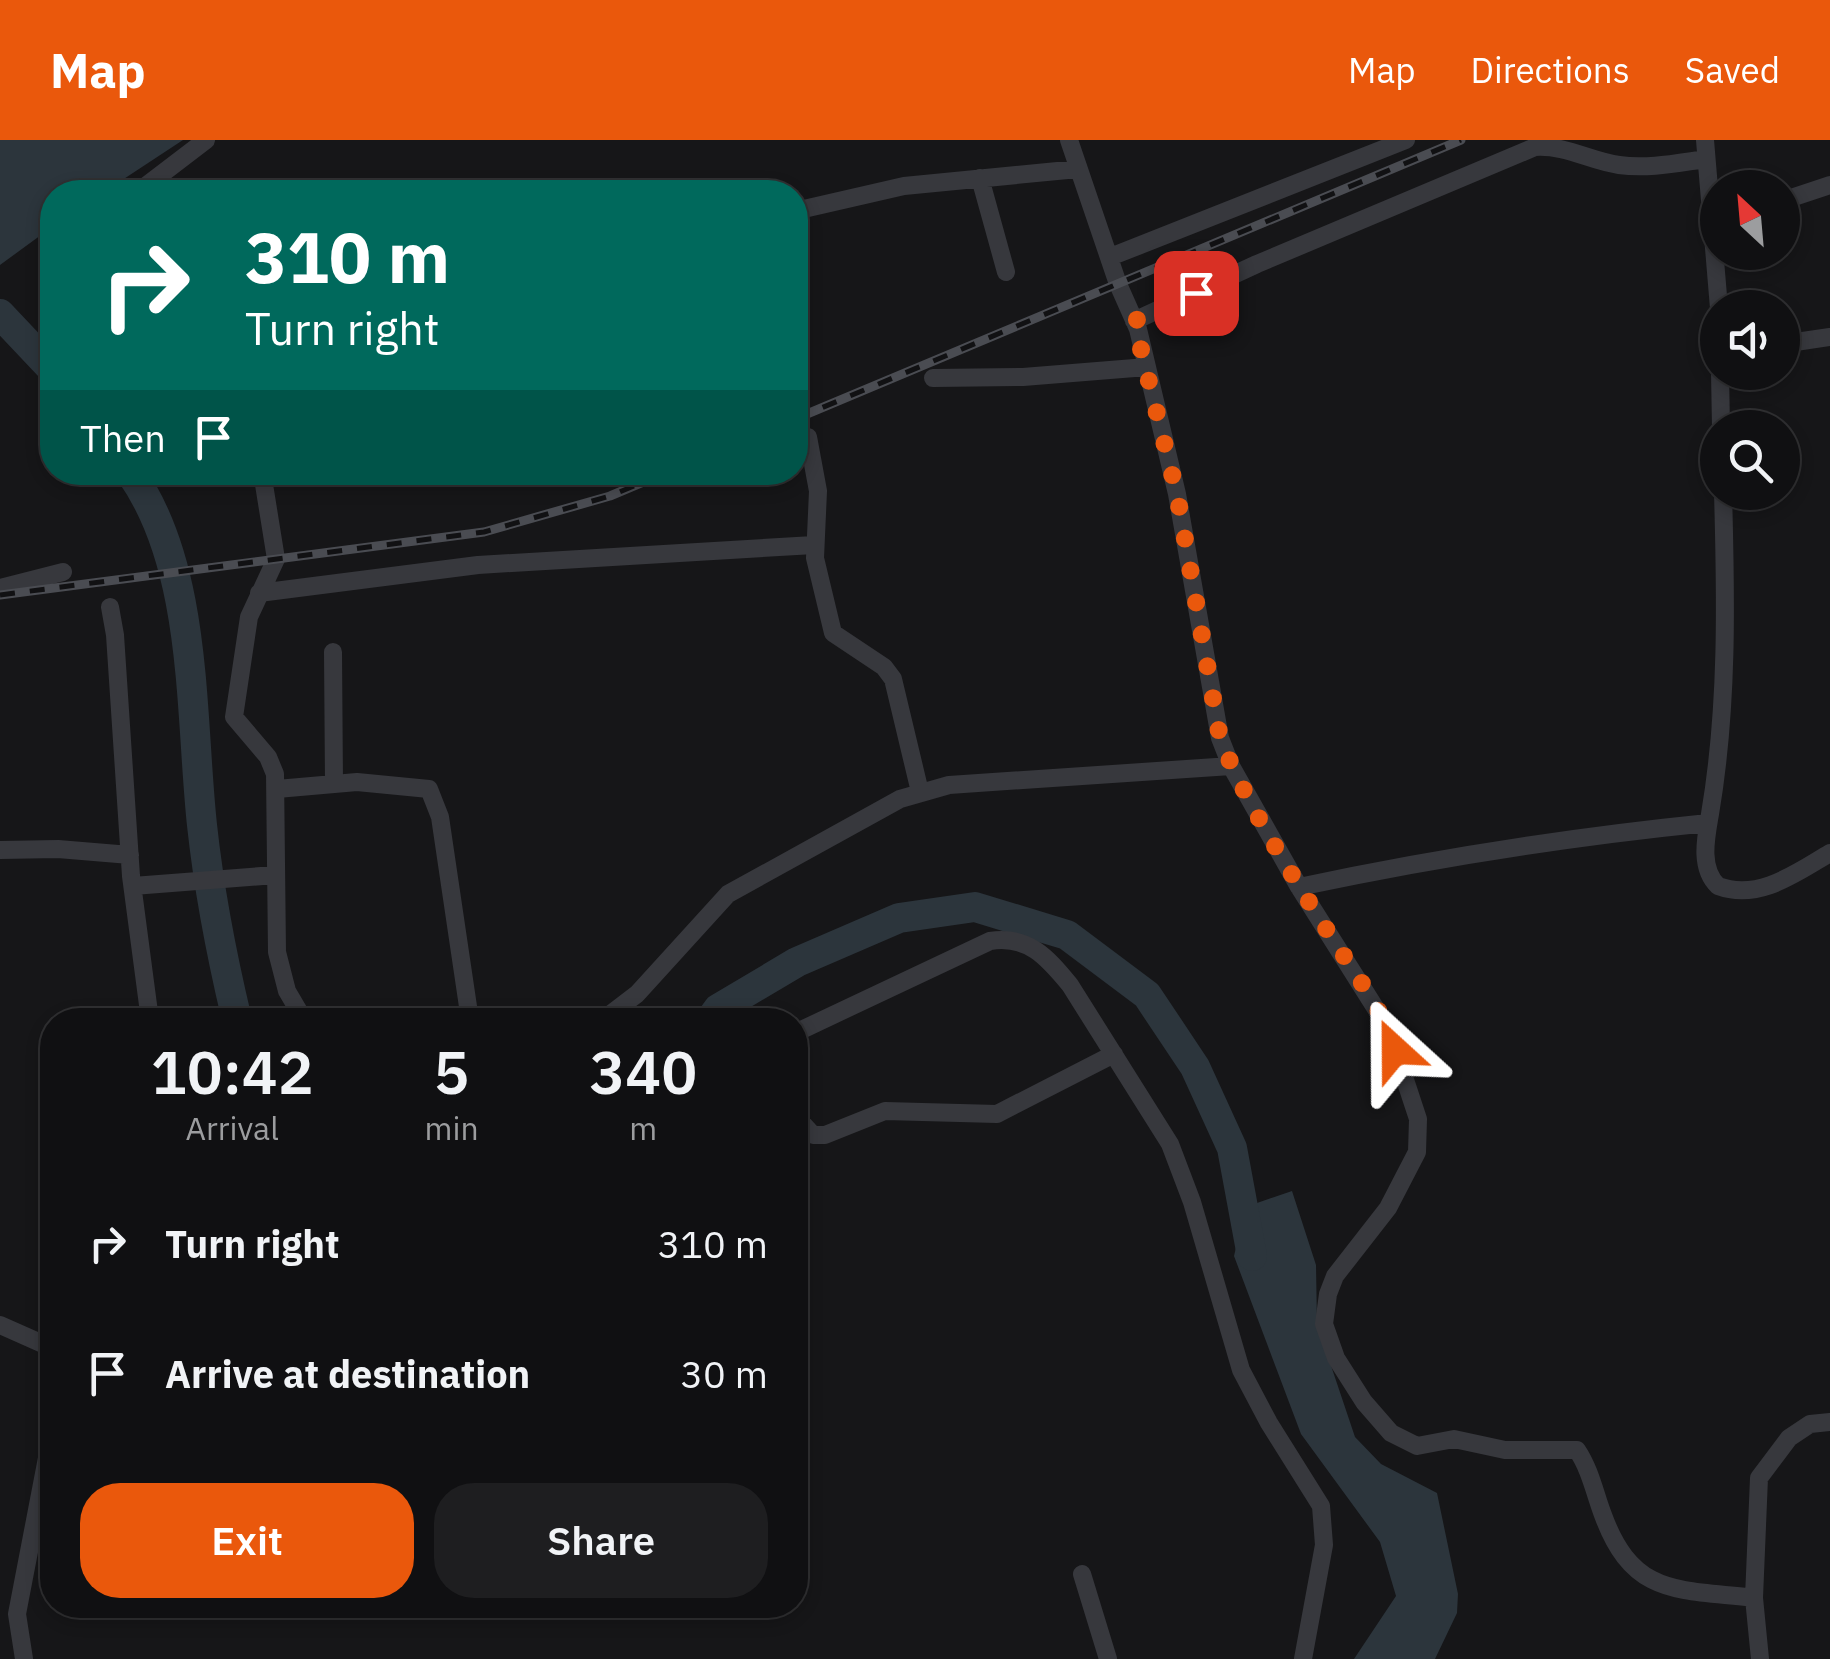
<!DOCTYPE html>
<style>
:root{--surface:#101012;--page:#1e1e20;--text:#f1f3f6;--muted:#9c9d9f;--line:#303032;--accent:#ea580c}
body{margin:0;font-family:"IBM Plex Sans",sans-serif;background:var(--page);color:var(--text);height:100vh;display:flex;flex-direction:column;font-size:38px;white-space:nowrap}
*{box-sizing:border-box;margin:0}
p{font-size:32px;color:var(--muted)}
.icon{flex:none;width:55px;height:55px;fill:none;stroke:currentColor;stroke-width:2;stroke-linecap:round;stroke-linejoin:round}
.map{position:relative;flex:1;overflow:hidden}
.panel{position:absolute;left:40px;top:868px;width:768px;height:610px;display:flex;flex-direction:column;background:var(--surface);border-radius:40px;box-shadow:0 5px 15px #0003,0 0 0 2px var(--line)}
.panel>*{flex:none}
.hud{position:absolute;left:40px;top:40px;width:768px;height:305px;border-radius:40px;box-shadow:0 5px 15px #0003,0 0 0 2px var(--line);background:#00695c;color:#fff;overflow:hidden}
.needle{width:65px;rotate:334deg}
.tools{position:absolute;left:1700px;top:30px;display:grid;gap:20px}
.tools a{display:grid;place-items:center;width:100px;height:100px;border-radius:50%;background:var(--surface);box-shadow:0 5px 15px #0003,0 0 0 2px var(--line);font-size:50px}
.pin{position:absolute;display:grid;place-items:center;width:85px;height:85px;color:#fff;margin:-42px;border-radius:20px;box-shadow:0 5px 15px #0006}
.me{position:absolute;width:110px;margin:-55px;rotate:336deg;stroke-linejoin:round;filter:drop-shadow(0 0 8px #0008)}
.turn{display:flex;align-items:center;gap:35px;height:210px;padding:0 40px;font-size:45px}
.turn .icon{width:130px;height:130px;stroke-width:2.5}
.turn b{display:block;font-size:70px;line-height:85px}
.then{display:flex;align-items:center;height:95px;padding:0 40px;background:#0003;gap:20px;font-size:38px}
.eta{display:flex;justify-content:space-evenly;align-items:center;height:170px;text-align:center}
.eta b{font-size:60px;font-weight:600;line-height:70px}
.button{display:flex;gap:20px;margin-top:auto;padding:20px 40px}
.button a{flex:1;height:115px;border-radius:40px;background:var(--accent);color:#fff;font-size:40px;font-weight:600;line-height:115px;text-align:center}
.button a+a{background:var(--page);color:var(--text)}
ul{padding:0;list-style:none}
li{display:flex;align-items:center;gap:30px;height:130px;padding:0 40px}
li div{flex:1}
li b{display:block;font-size:38px}
li em{font-style:normal}
header{display:flex;align-items:center;gap:60px;box-sizing:border-box;height:140px;padding:0 50px;background:var(--accent);color:#fff}
header strong{font-size:48px}
nav{display:flex;gap:55px;margin-inline-start:auto;font-size:35px}
.map>svg:first-child{display:block}
</style>
<header>
<strong>Map</strong>
<nav><a>Map</a><a>Directions</a><a>Saved</a></nav>
</header>
<div class="map">
<svg width="1830" height="1519" viewBox="0 0 1830 1519">
<rect width="100%" height="100%" fill="#161618"/>
<!-- water -->
<path fill="#2c353c" d="M0 0H183L104 52H52V87L0 125Z
M1292 1051 1316 1125 1317 1184 1355 1297 1381 1324 1437 1353 1458 1454 1457 1473 1435 1519H1354L1396 1456 1380 1402 1301 1294 1234 1116 1243 1078 1257 1063Z"/>
<g fill="none" stroke-linecap="round" stroke-linejoin="round">
<!-- river -->
<path stroke="#2c353c" stroke-width="30" d="M0 174 52 229
M130 332C198 427 190 573 202 685 209 750 222 817 237 880
M710 880 718 869 797 822 899 778 975 767 1067 795 1147 855 1195 927 1232 1008 1252 1116"/>
<!-- street -->
<path stroke="#37383d" stroke-width="18" d="M1069 0 1118 144 1138 189 1177 354 1220 598 1231 626 1299 747 1388 888 1418 979 1417 1012 1388 1068 1335 1136 1328 1154 1324 1184 1336 1218 1364 1262 1391 1293 1417 1306 1454 1299 1505 1310H1577C1590 1329 1595 1354 1603 1375 1633 1457 1678 1449 1754 1458
M1705 0 1719 168
M980 38 1006 132
M138 52 206 0
M1782 61 1830 45
M795 71 904 46 1078 29
M1110 117 1406 0
M1134 181 1257 124 1535 7C1566 5 1590 21 1619 25 1648 29 1677 23 1706 19
M1782 204 1830 197
M1720 232 1721 288
M933 238 1023 237 1147 227
M808 297 818 351 815 418 833 493 884 527 893 539 920 652
M262 332 276 419 249 477 234 577 268 617 275 634 277 812 287 851 304 880
M1723 352C1726 460 1728 568 1710 674 1706 697 1699 728 1718 746 1759 761 1796 733 1830 713
M0 448 63 432
M259 453 478 425 814 405
M110 467 115 495 131 736 150 880
M333 512 334 643
M277 649 357 642 429 649 440 677 470 880
M0 710 58 709 130 715
M133 746 275 735
M1299 747C1435 718 1570 697 1708 683
M603 880 637 854 728 754 900 659 949 645 1231 626
M795 893 990 801C1028 795 1047 817 1070 845L1170 1004 1192 1062 1241 1230 1269 1283 1321 1366 1324 1405 1303 1519
M795 966 802 983 813 995H825L885 971 997 974 1114 914
M0 1185 52 1208
M1082 1434 1108 1519
M24 1519 17 1474 52 1292
M1760 1519 1754 1458 1759 1338 1789 1298 1810 1284 1830 1282"/>
<!-- rail casing -->
<g stroke="#4a4c52" stroke-width="9">
<path id="rail" d="M795 279 1461 0
M0 455 484 392 610 356 667 332"/>
</g>
<!-- rail -->
<use href="#rail" stroke="#111113" stroke-width="5" stroke-dasharray="15" stroke-linecap="butt"/>
</g>
<g fill="none" stroke-linecap="round" stroke-linejoin="round">
<!-- route -->
<path stroke="#ea580c" stroke-width="18" stroke-dasharray="0 32.4" d="M1196 153 1134 181 1177 354 1220 598C1248 667 1291 733 1330 795 1354 832 1382 868 1395 910"/>
</g>
</svg>
<div class="tools">
<a><svg class="needle" viewBox="-14 -14 28 28"><path d="M0-13l5 13h-10z" fill="#e53935"/><path d="M0 13l5-13h-10z" fill="#9c9d9f"/></svg></a>
<a><svg class="icon" aria-label="sound" viewBox="0 0 24 24"><path d="M4 9h4l5-4v14l-5-4H4zM17 9q2 3 0 6"/></svg></a>
<a><svg class="icon" aria-label="search" viewBox="0 0 24 24"><circle cx="10" cy="10" r="6"/><path d="M15 15l6 6"/></svg></a>
</div>
<div class="pin" style="left:1196px;top:153px;background:#d93025"><svg class="icon" aria-label="arrive" viewBox="0 0 24 24"><path d="M6 21V4h12l-3 4 3 4H6"/></svg></div>
<svg class="me" style="left:1395px;top:910px" viewBox="-20 -20 40 40"><path d="M0-17L14 15 0 8-14 15z" fill="#ea580c" stroke="#fff" stroke-width="4"/></svg>
<div class="hud">
<div class="turn"><svg class="icon" aria-label="right" viewBox="0 0 24 24"><path d="M7 20v-9h11M14 6l5 5-5 5"/></svg><div><b>310 m</b>Turn right</div></div>
<div class="then">Then<svg class="icon" aria-label="arrive" viewBox="0 0 24 24"><path d="M6 21V4h12l-3 4 3 4H6"/></svg></div>
</div>
<section class="panel">
<div class="eta">
<div><b>10:42</b><p>Arrival</p></div>
<div><b>5</b><p>min</p></div>
<div><b>340</b><p>m</p></div>
</div>
<ul>
<li><svg class="icon" aria-label="right" viewBox="0 0 24 24"><path d="M7 20v-9h11M14 6l5 5-5 5"/></svg><div><b>Turn right</b></div><em>310 m</em></li>
<li><svg class="icon" aria-label="arrive" viewBox="0 0 24 24"><path d="M6 21V4h12l-3 4 3 4H6"/></svg><div><b>Arrive at destination</b></div><em>30 m</em></li>
</ul>
<div class="button"><a>Exit</a><a>Share</a></div>
</section>
</div>
